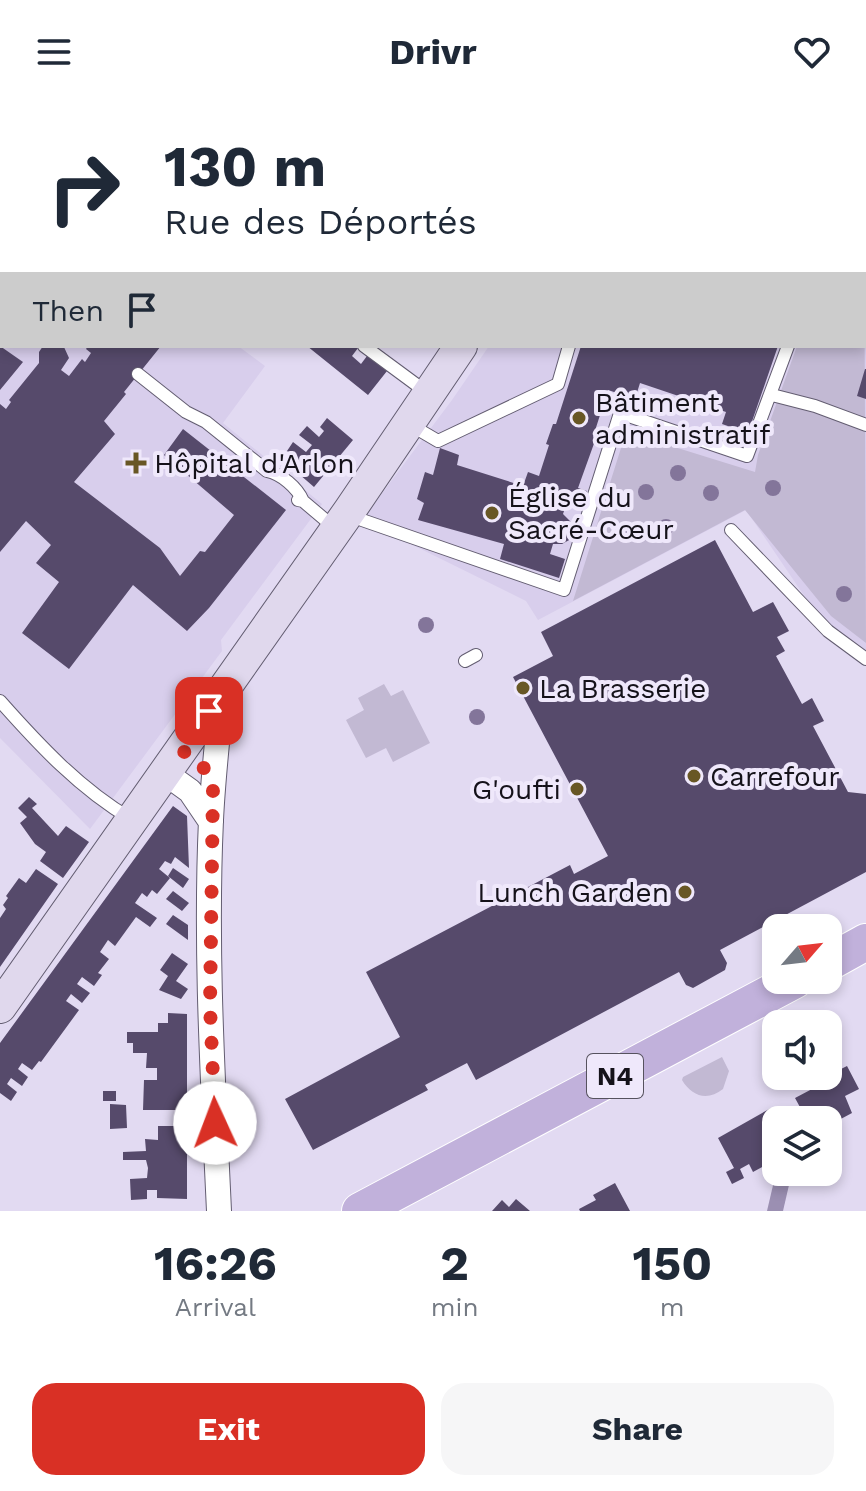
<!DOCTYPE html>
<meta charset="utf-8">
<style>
:root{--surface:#fff;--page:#f6f6f7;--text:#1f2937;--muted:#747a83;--accent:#d93025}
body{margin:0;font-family:"Work Sans",sans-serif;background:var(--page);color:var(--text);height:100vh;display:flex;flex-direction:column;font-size:30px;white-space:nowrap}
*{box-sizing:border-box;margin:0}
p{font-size:26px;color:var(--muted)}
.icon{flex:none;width:44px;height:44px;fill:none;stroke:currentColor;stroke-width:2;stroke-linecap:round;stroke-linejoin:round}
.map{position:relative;height:1107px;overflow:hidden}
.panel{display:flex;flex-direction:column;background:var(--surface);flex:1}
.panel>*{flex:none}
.banner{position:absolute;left:0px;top:0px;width:866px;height:244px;box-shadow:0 4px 12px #0003;background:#fff;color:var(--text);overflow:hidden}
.needle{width:52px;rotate:62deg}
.tools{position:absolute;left:762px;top:810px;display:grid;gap:16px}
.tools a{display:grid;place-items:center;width:80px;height:80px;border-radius:16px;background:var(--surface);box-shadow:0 4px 12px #0003;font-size:40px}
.pin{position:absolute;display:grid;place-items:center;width:68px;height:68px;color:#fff;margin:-34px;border-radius:16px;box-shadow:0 4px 12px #0006}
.me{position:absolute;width:88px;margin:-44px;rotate:358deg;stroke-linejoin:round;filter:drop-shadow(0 0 6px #0008)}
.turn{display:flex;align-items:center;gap:28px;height:168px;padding:0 32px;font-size:36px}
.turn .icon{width:104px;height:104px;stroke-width:2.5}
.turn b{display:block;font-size:56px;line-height:68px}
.then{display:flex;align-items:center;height:76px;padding:0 32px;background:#0003;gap:16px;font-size:30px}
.eta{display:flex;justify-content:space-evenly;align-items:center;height:136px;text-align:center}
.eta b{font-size:48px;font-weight:700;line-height:56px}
.cta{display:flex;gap:16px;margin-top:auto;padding:16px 32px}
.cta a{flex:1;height:92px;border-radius:24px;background:var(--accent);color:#fff;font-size:32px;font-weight:700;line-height:92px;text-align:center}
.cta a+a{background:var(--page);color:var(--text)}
header{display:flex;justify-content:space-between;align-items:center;height:104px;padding:0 32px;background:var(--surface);font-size:36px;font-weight:700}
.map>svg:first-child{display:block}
</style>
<header><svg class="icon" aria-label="menu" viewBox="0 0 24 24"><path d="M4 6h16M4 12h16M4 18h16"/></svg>Drivr<svg class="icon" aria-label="heart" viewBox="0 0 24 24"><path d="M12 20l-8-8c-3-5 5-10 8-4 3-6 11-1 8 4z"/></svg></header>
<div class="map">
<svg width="866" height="1107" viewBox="0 0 866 1107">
<rect width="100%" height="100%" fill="#e2daf2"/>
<!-- built -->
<path fill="#d8ceec" d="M0 0 85 2H2V242H238L265 262 223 319 322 400 221 536 222 547 90 725 0 634Z
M866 102V552L828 527 746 406 538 516 526 497 362 416 452 296 489 242H864Z"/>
<!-- green -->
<path fill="#c2b9d3" d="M864 101 866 539 831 512 745 406 573 497 626 328 755 368 758 351 797 242H864Z
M384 580 391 592 403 586 430 639 393 658 386 644 366 654 346 616 364 606 358 594Z
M722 953 729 967 723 985C708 997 692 993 682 976L683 973Z"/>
<!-- water -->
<path fill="#9b8fb2" d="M774 1077 789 1081 783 1107H767Z"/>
<!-- building -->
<path fill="#564a6b" d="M0 242 23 258 0 286Z
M43 242 64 243 69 254 61 266 69 272 82 255 85 258 91 249 86 245 88 242H161L124 288 126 290 104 317 115 330 74 378 160 444 180 472 200 447 205 448 234 411 164 351 183 325 286 406 209 504 187 527 133 481 69 565 22 529 59 478 36 459 51 441 26 417 0 448V300L6 305 11 298 9 296 39 259V248Z
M307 242H356L358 244 352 252 361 260 367 252 387 267 368 291Z
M581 242H778L748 329 722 320 726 308 640 279 635 295 608 286 593 333 596 334 578 384 587 387 581 407 566 401 563 410 570 417 573 425 571 435 562 440H553L550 450 565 455 559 474 500 455 504 440 418 416 424 399 417 395 425 368 433 371 440 344 459 351 457 361 523 382 528 368 539 372 549 341 546 340 553 320H556Z
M865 265H866V295L857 292Z
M327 314 353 336 314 383 292 364 299 357 287 347 293 338 306 348 312 341 299 331 307 322 319 333 324 327 320 323Z
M715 436 753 508 773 498 789 527 777 533 785 547 776 552 802 600 812 594 824 617 813 622 848 688 866 690V768L720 846 727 859 725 866 693 884 686 881 679 868 476 976 467 959 425 981 428 986 313 1046 285 995 400 933 366 868 570 761 574 770 608 752 513 573 553 552 541 528Z
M29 693 37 700 32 704 58 732 66 722 89 738 63 774 40 757 46 748 35 740 20 719 27 713 18 704Z
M173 702 187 712 189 764 175 753 171 760 165 757 159 765 170 774 157 790 152 786 147 793 142 789 135 799 157 814 150 823 136 813 115 842 108 836 100 848 109 855 98 869 102 871 94 882 82 873 77 880 90 889 82 899 71 890 66 897 79 906 41 958 39 957 32 966 22 959 18 965 28 973 22 982 11 974 7 980 17 988 11 997 0 989V939Z
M173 764 189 775 183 784 168 772Z
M36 765 58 780 0 863V814L6 805 3 801 8 794 6 792 19 774 26 779Z
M173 787 189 799 182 807 166 795Z
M173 811 188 821V836L166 820Z
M172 849 188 860 176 877 188 885 181 895 159 886 168 872 160 866Z
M168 909 187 910V1006H143L144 976H157V964H146L147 949H133V939H127V928H158V919H168Z
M847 962 859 985 845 992 852 1009 837 1017 834 1010 823 1016H807L795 994 831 975 829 971Z
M103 987H116V997H103Z
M110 1000 126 1001 127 1024 110 1025Z
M771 1004 777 1016 775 1056 753 1068 749 1060 740 1065 744 1074 732 1080 726 1068 734 1064 718 1034Z
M158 1022H187V1095L157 1094V1086H147V1095L131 1096 130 1075 147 1074 148 1064 146 1056H123V1048L146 1047 145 1035 158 1036Z
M615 1079 630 1107H580L579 1105 596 1096 593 1091Z
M516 1095 530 1107H492L502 1096 509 1103Z"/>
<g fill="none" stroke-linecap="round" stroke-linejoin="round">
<!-- lane casing -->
<g stroke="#635d71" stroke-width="14">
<path id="lane" d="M0 145 2 146
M364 242 429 290
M138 270 186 308 206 318 267 367C281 370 297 383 303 397
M772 291 815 302 866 321
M409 320 438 337 558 280 569 242
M298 396 303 397 336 425
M351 407 362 416 564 486 620 309 747 352 788 242
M731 426 828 527 866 555
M465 557 476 551
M0 597C39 641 80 685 131 715"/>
</g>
<!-- street casing -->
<g stroke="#635d71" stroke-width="26">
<path id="street" d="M287 2 291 0
M165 669 190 687 211 718
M219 1107C213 977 205 846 211 716 213 673 218 630 222 588"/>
</g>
<!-- secondary casing -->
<g stroke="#635d71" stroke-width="34">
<path id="secondary" d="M621 2 623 0
M0 903 350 406 461 242"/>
</g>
<!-- primary casing -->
<g stroke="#fff" stroke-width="38">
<path id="primary" d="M828 859 866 838
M360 1107 795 876"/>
</g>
<!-- lane -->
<use href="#lane" stroke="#fff" stroke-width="12"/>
<!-- street -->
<use href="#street" stroke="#fff" stroke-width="24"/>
<!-- secondary -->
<use href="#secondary" stroke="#e0d8ed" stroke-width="32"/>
<!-- primary -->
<use href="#primary" stroke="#c1b1db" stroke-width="36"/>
</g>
<!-- trees -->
<g fill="#83759a">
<circle cx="678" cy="369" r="8"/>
<circle cx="773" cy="384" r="8"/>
<circle cx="646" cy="388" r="8"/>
<circle cx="711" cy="389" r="8"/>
<circle cx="666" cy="423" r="8"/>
<circle cx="621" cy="427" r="8"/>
<circle cx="844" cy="490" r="8"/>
<circle cx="426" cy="521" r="8"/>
<circle cx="477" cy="613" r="8"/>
</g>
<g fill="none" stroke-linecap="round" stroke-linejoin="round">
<!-- route -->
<path stroke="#d93025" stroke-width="14" stroke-dasharray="0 25.2" d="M209 607 182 646 205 665 213 684 210 902 215 1019"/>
</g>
<!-- markers -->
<g fill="#685725" stroke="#efe8fb" stroke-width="3">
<circle cx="579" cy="314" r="8"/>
<path d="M132 347h8v8h8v8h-8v8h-8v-8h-8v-8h8z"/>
<circle cx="492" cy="409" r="8"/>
<circle cx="523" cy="584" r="8"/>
<circle cx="694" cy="672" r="8"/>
<circle cx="577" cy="685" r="8"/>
<circle cx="685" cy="788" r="8"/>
</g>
<g text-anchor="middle" stroke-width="8" stroke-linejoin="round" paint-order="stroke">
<!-- shield labels -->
<rect fill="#efe8fb" stroke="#56525e" stroke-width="2" x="587" y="950" width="56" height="44" rx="6"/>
<g font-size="26" font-weight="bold" fill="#15121a">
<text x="615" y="981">N4</text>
</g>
<!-- poi labels -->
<g font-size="28" fill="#15121a" stroke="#efe8fb" text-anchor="start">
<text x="595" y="308">Bâtiment<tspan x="595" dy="32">administratif</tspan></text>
<text x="154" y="369">Hôpital d'Arlon</text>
<text x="508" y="403">Église du<tspan x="508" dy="32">Sacré-Cœur</tspan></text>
<text x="539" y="594">La Brasserie</text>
<text x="710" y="682">Carrefour</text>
<text x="561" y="695" text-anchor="end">G'oufti</text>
<text x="669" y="798" text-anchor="end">Lunch Garden</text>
</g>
</g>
</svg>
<div class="tools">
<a><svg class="needle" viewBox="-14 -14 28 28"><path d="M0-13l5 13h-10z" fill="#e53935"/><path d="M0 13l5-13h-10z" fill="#747a83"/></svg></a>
<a><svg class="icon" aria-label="sound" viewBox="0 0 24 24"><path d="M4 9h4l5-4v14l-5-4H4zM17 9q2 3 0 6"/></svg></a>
<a><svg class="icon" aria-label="layers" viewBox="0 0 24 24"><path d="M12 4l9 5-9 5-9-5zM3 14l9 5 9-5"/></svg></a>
</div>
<div class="pin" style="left:209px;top:607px;background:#d93025"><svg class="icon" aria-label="arrive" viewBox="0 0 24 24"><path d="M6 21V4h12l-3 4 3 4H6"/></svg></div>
<svg class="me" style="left:215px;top:1019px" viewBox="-20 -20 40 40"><circle r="19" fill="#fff"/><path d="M0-13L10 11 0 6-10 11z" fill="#d93025"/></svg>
<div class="banner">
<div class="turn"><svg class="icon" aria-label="right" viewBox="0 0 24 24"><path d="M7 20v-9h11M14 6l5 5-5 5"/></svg><div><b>130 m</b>Rue des Déportés</div></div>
<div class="then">Then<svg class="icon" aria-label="arrive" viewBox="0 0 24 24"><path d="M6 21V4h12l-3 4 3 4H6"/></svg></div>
</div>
</div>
<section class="panel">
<div class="eta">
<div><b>16:26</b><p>Arrival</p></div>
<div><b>2</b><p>min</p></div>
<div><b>150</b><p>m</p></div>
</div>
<div class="cta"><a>Exit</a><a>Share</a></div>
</section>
